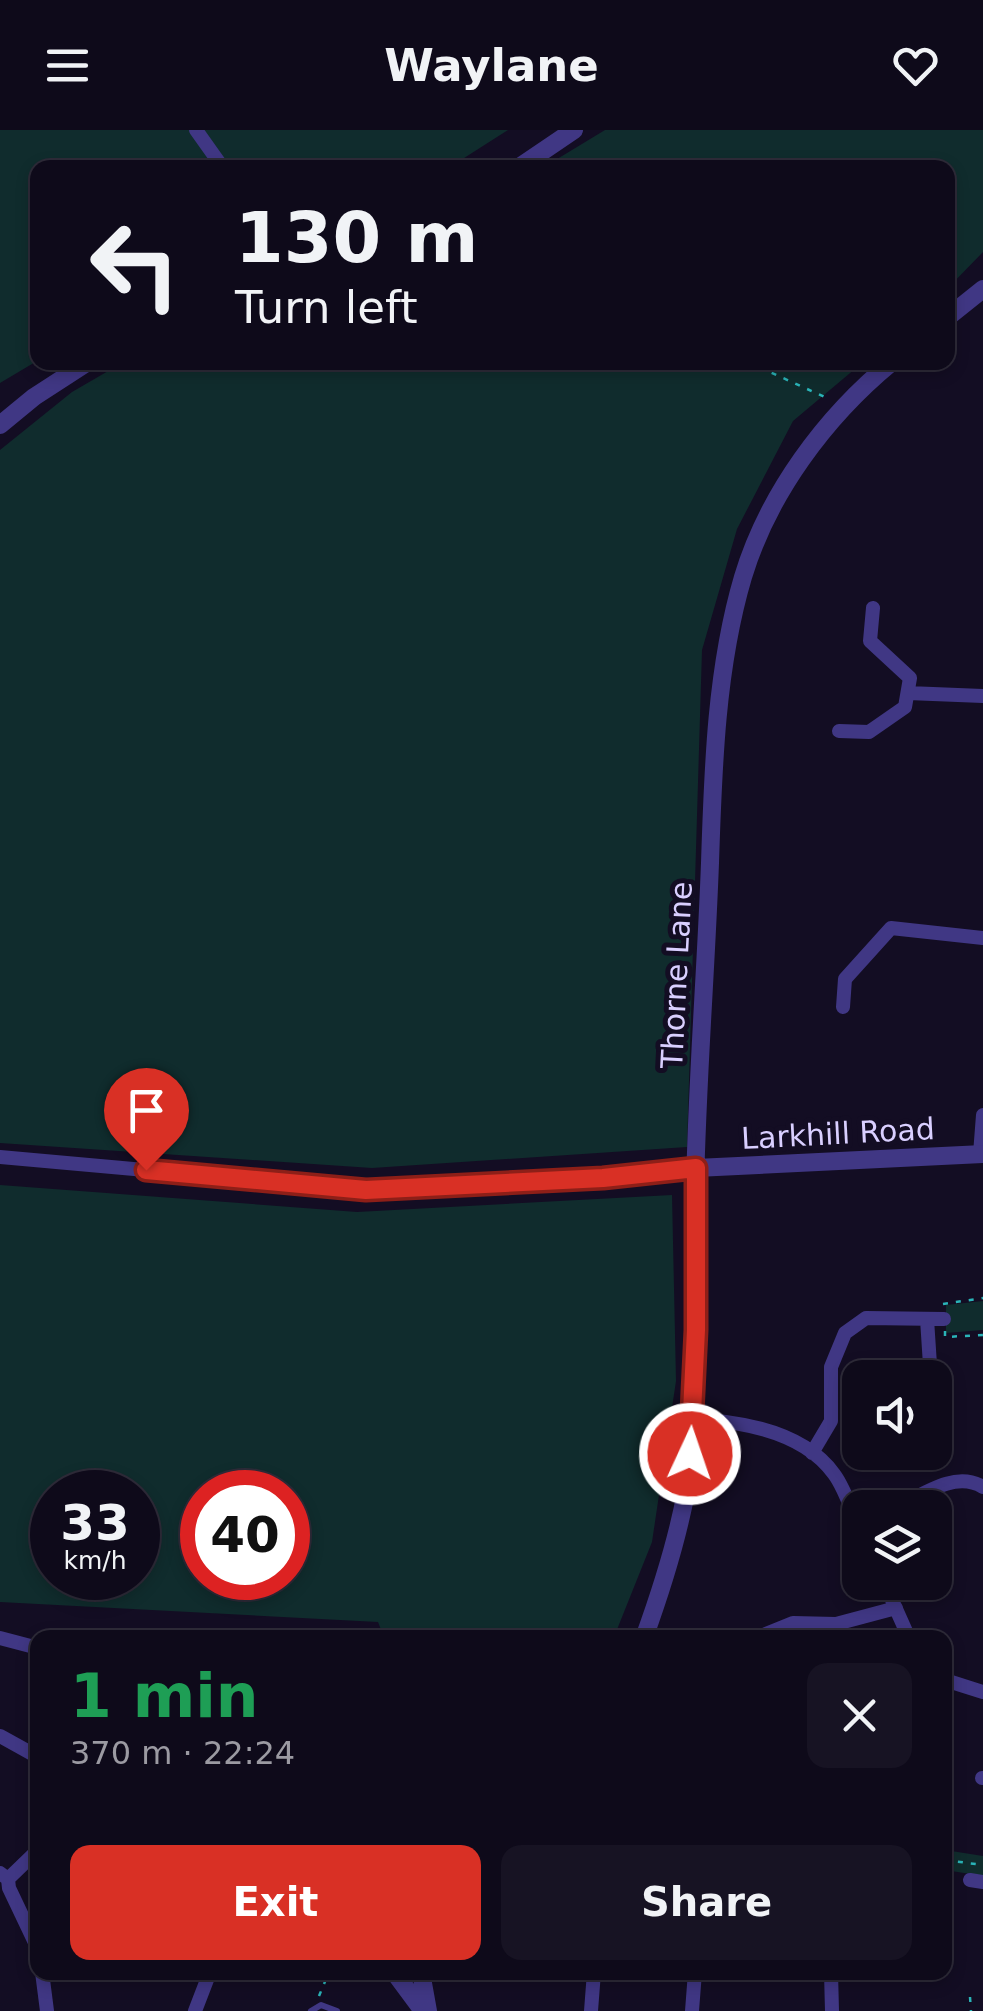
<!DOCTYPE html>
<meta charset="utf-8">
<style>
:root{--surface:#0e0a1a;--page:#171323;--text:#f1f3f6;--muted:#9b9aa2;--line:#2e2b39;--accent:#d93025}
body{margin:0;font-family:"DejaVu Sans",sans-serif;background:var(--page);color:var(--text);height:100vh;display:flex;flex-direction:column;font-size:38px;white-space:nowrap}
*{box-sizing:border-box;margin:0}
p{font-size:32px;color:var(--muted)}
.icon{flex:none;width:55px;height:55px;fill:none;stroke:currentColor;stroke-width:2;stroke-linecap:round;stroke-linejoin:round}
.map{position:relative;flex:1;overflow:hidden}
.panel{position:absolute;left:30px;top:1500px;width:922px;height:350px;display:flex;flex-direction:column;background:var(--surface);border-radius:20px;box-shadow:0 5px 15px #0003,0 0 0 2px var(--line)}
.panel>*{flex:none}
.hud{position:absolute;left:30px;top:30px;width:925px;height:210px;border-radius:20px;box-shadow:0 5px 15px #0003,0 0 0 2px var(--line);background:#0e0a1a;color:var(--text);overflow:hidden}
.controls{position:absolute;left:842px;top:1230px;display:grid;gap:20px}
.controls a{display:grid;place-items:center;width:110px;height:110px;border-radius:20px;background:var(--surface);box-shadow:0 5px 15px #0003,0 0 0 2px var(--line);font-size:50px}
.speed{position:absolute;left:30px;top:1340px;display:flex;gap:20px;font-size:50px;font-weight:700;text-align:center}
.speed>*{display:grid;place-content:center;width:130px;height:130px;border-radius:50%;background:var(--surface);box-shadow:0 5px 15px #0003,0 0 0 2px var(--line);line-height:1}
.speed small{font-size:25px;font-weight:400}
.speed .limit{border:15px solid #d22;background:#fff;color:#111}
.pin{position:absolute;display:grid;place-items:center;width:85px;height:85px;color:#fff;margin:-102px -42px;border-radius:50% 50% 50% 0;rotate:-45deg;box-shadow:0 0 10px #0007}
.pin .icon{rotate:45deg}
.me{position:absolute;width:110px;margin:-55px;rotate:3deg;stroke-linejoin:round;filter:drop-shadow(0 0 8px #0008)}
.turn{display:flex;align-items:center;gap:35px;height:210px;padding:0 40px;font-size:45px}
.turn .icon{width:130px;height:130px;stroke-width:2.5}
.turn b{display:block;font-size:70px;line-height:85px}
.round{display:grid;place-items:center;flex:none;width:105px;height:105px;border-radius:20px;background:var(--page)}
.summary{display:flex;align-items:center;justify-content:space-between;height:170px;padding:0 40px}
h1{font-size:60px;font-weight:700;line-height:75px;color:#1e9e55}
.cta{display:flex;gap:20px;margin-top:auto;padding:20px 40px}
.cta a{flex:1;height:115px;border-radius:20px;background:var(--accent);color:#fff;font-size:40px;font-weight:700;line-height:115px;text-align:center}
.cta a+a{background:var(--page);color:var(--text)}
header{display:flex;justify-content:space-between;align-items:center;height:130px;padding:0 40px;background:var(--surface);font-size:45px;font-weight:700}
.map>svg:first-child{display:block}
</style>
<header><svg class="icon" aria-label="menu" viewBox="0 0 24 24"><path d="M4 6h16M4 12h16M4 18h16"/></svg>Waylane<svg class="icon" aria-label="heart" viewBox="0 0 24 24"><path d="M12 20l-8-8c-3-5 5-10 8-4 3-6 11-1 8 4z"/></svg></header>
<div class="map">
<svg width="983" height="1881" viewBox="0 0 983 1881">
<rect width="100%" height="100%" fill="#130d23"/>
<!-- green -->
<path fill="#102c2d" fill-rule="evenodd" d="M0 0H508L450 37 38 38 37 231 0 253Z
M605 0H983V122L948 158V38L544 37Z
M122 233H862L793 291 737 399 702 520 687 1017 372 1038 0 1013V320L72 262Z
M0 1055 357 1082 672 1065 676 1251 652 1412 614 1507H384L378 1492 0 1472ZM138 1362V1448H52V1362ZM288 1362V1448H202V1362Z
M983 1171V1200L946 1203V1175Z
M945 1720 983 1726V1746L945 1740Z"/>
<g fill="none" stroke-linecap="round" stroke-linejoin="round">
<!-- path -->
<path stroke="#2ab4b8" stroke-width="2.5" stroke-dasharray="5 8" stroke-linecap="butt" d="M748 232 829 269
M943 1174 983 1168
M945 1201V1207L983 1205
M945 1730 983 1735
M319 1866 329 1842
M970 1867 971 1881"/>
<!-- service -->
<path stroke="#403784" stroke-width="6" d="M311 1881 321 1875 337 1881"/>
<!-- minor -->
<path stroke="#403784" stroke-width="14" d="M196 0 223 38
M908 563 983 566
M839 601 869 602 905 577 910 548 870 511 873 478
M843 877 845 849 891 798 983 808
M980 1024 983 985
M0 1027 366 1060 603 1048 696 1038
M927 1189 930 1235
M691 1289C740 1291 803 1301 834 1344 846 1360 852 1383 860 1401
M812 1323 831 1291V1237L845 1203 866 1188 944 1189
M896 1378C922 1365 955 1340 983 1357
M884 1452 909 1508
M0 1508 38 1518
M756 1508 793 1493 836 1494 896 1478
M945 1550 983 1562
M0 1606 38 1627
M982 1648H983
M0 1743 8 1749 9 1758 38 1819
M8 1749 38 1720
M970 1750 983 1752
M42 1842 47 1881
M831 1842 832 1881
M195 1881 210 1842
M591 1881 594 1842
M692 1881 695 1842"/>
<!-- tertiary -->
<path stroke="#403784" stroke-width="18" d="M518 38 574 0
M948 187 983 159
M0 295 34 267 88 232
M696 1038 983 1024
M644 1508C661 1461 677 1411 686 1362 702 1262 694 1159 695 1059 697 950 706 842 710 733 713 639 716 538 743 447 768 364 825 287 892 232
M394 1842 423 1881
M421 1842 428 1881"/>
</g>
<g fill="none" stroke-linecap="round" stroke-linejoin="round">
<!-- route casing -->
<g stroke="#8d1f18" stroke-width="25">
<path id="route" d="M146 1040 366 1060 603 1048 696 1038V1200L690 1324"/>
</g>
<!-- route -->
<use href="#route" stroke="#d93025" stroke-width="18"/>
</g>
<g text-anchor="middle" stroke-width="10" stroke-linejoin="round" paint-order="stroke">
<!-- street labels -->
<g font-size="30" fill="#d9cfff" stroke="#130d23">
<text transform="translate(677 845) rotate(-87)" y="10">Thorne Lane</text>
<text transform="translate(838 1004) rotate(-3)" y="10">Larkhill Road</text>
</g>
</g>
</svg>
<div class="controls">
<a><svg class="icon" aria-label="sound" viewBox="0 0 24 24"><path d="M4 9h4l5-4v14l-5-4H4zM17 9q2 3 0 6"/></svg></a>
<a><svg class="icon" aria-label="layers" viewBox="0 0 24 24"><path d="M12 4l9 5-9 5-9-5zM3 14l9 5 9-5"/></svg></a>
</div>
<div class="speed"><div>33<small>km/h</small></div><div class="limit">40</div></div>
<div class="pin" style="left:146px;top:1040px;background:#d93025"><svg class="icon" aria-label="arrive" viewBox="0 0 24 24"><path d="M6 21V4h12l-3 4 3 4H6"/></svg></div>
<svg class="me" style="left:690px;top:1324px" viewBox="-20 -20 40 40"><circle r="17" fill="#d93025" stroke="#fff" stroke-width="3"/><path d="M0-11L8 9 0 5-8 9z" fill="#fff"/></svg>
<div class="hud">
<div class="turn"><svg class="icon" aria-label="left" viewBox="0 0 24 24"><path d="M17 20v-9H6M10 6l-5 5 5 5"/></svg><div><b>130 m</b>Turn left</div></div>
</div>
<section class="panel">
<div class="summary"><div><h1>1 min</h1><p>370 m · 22:24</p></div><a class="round"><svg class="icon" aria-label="close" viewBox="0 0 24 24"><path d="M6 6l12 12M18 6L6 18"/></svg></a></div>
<div class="cta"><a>Exit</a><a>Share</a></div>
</section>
</div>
